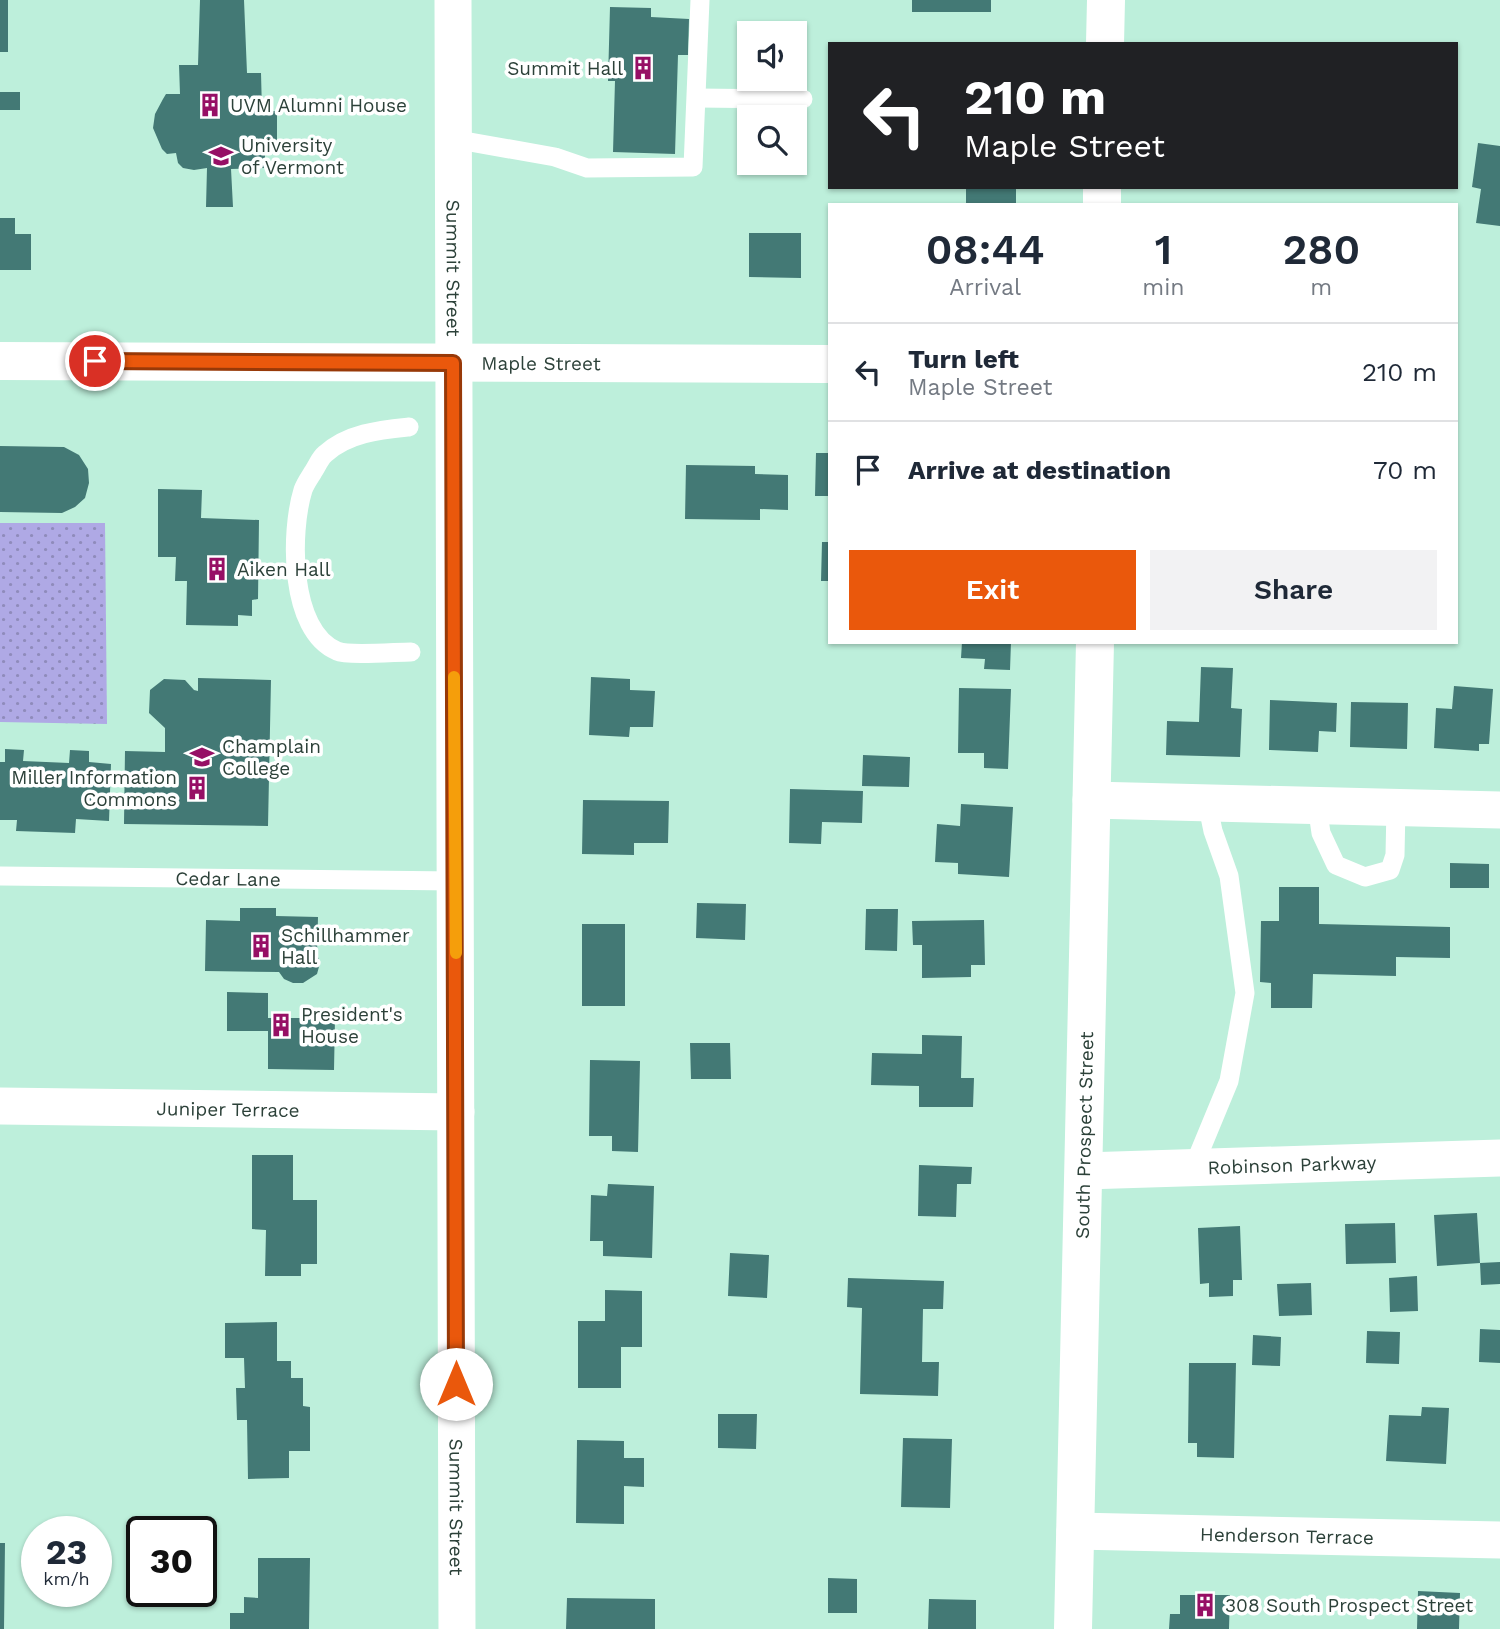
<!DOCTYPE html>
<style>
:root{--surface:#fff;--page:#f2f2f3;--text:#1f2937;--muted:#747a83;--line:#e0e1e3;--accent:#ea580c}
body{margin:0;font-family:"Work Sans",sans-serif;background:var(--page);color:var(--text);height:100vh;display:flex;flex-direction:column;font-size:26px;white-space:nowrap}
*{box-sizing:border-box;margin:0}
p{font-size:23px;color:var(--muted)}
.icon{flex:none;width:38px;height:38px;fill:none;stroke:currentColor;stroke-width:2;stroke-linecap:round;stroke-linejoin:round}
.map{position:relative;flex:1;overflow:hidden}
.side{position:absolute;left:828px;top:203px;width:630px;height:441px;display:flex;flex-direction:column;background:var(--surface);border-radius:0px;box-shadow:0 2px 5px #0004}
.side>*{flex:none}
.guide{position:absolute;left:828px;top:42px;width:630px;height:147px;border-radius:0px;box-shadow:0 2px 5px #0004;background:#202124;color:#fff;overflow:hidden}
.controls{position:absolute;left:737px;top:21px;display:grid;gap:14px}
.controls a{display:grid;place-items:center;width:70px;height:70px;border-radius:0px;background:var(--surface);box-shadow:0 2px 5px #0004;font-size:35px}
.speed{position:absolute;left:21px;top:1516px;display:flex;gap:14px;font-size:35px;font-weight:700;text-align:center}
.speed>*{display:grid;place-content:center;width:91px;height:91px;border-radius:50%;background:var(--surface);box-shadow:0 2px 5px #0004;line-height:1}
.speed small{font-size:18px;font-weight:400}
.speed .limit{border:4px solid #111;border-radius:10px;background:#fff;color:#111}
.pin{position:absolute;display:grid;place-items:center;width:60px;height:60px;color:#fff;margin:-30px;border:4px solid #fff;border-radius:50%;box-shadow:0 2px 7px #0007}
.me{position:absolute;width:77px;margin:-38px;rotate:0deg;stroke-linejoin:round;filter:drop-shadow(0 0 5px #0008)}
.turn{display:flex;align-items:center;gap:24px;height:147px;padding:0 21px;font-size:32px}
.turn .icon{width:91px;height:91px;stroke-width:2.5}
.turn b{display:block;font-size:49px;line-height:60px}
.eta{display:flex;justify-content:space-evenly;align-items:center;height:119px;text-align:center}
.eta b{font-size:42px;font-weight:600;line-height:49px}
.button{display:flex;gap:14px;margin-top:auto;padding:14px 21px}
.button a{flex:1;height:80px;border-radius:0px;background:var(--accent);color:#fff;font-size:28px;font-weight:600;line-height:80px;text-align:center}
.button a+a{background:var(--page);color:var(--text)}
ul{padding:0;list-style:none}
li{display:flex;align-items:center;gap:21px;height:98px;padding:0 21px;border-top:2px solid var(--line)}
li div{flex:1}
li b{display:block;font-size:26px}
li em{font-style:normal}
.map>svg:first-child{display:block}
</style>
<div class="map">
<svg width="1500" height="1629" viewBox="0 0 1500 1629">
<defs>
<pattern id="grass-dots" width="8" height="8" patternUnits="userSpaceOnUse" patternTransform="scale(1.75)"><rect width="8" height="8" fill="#afa9e5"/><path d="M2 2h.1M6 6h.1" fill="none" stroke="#8f8bbb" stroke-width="1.8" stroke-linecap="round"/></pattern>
</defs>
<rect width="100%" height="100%" fill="#bdefdb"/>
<!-- grass -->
<path fill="url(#grass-dots)" d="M0 523H105L107 724 0 722Z"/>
<!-- building -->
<path fill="#437975" d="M0 0H8V52H0Z
M200 0H244L247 73H261L262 111H277V143L265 144V168L231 169 233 207H206L207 168 194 170 183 168 178 163 176 153 167 154 162 149 153 128 155 114 163 99 166 94H180L179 65H198Z
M912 0H991V12H912Z
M610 7 651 8V17L689 19 688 55H678L675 154 613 152 615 81H608Z
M0 92H20V110H0Z
M1478 143 1500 146V226L1476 223 1481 189 1472 187Z
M966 187H1016V205H966Z
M0 218H15V234H31V270H0Z
M749 233H801V278L749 277Z
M0 446 64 447 79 455 88 469 89 483 85 498 75 507 62 513 0 512Z
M816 453H830V496H815Z
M686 465 755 466V474L788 475V510L760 509V520L685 519Z
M158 489 202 490 201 518 259 520 258 599 252 600V616L238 615V626L186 625 187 581H175L176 557H158Z
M822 542H830V581H821Z
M962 642H1011L1010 670 984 669 985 659 961 658Z
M1201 667 1233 668 1231 708 1242 709 1240 757 1166 755 1167 721 1199 722Z
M591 677 630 679V690L655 691 653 727H630L629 737 589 735Z
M198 678 271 680 268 826 124 824 125 751 165 752V728L149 713 150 690 164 679 185 680 194 690 198 691Z
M1454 686 1493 689 1489 744H1479V751L1434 748 1436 708 1452 709Z
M959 688 1011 689 1008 769 984 768V753H958Z
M1270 700 1337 703 1336 732 1319 731 1318 752 1269 750Z
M1351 702 1408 703 1407 749 1350 747Z
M5 749 24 750 23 761 69 763 70 750 89 751V762L111 764 109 821 76 819 75 833 16 831 17 820H0V762H5Z
M863 755 910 757 909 787 862 786Z
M790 789 863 791 862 823 822 822 821 844 789 843Z
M583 800 669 801 668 843H634V855L582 854Z
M961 804 1013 807 1009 877 958 874V863L935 862 937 824 960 826Z
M1450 863 1489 864V888H1450Z
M1279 887H1319V924L1450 927V958L1396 957V976L1313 974 1312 1008H1271V983L1260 982 1261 921H1279Z
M697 903 746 904 745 940 696 938Z
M240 908H276V916L318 917 317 954 320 963 317 974 303 983H293L284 979 279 972 205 971 206 920 240 921Z
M866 909H898L897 951 865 950Z
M984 920 985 965H971V977L922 978V945H913L912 921Z
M582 924H625V1006H582Z
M227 992 268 993V1018H335L334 1070 268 1069V1031H227Z
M922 1035 962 1036 961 1078H974L973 1107H919V1086L871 1085 872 1053 922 1054Z
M690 1043H730L731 1079H691Z
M590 1060 640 1061 638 1152 612 1151V1136H589Z
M252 1155H293V1200H317V1264H301V1276H265L266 1230 252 1229Z
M919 1165 972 1167 971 1184H957L956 1217 918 1216Z
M608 1184 654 1186 652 1258 603 1256V1241H590L591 1195 607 1196Z
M1477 1213 1480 1263 1437 1266 1434 1215Z
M1395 1223 1396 1263 1346 1264 1345 1224Z
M1240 1226 1242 1280H1233V1296L1209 1297V1283L1200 1284 1198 1228Z
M730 1253 769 1255 767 1298 728 1296Z
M1500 1262V1284L1481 1285 1480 1263Z
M1417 1276 1418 1311 1390 1312 1389 1278Z
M848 1278 944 1281 943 1309H923L922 1362H939L938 1396 860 1394 862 1308 847 1307Z
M1311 1283 1312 1315 1279 1316 1277 1284Z
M605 1290 642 1291V1347H621V1388H578V1321H605Z
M277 1322V1361H291V1378H303V1406L310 1407V1451H289V1478L248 1479 247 1420H237L236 1388H245L244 1358H225V1323Z
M1480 1329 1500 1330V1363L1479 1362Z
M1367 1331 1400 1332 1399 1364 1366 1363Z
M1253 1335 1281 1337 1280 1366 1252 1365Z
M1189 1363H1236L1234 1458 1197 1457V1443H1188Z
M1422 1407 1449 1408 1446 1464 1386 1461 1389 1415 1421 1416Z
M718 1414H757L756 1449 718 1448Z
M903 1438 952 1439 950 1508 901 1507Z
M577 1440 624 1441V1458H644V1487L624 1486V1524L576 1523Z
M0 1543H5L4 1629H0Z
M258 1558H310L309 1629H230V1613H244V1597L258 1598Z
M828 1578 857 1579V1613H828Z
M1418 1591 1460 1593 1459 1629H1417Z
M1180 1595H1230L1229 1629H1169L1170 1614H1180Z
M567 1598 655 1599V1629H566Z
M929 1599 976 1600V1629H928Z"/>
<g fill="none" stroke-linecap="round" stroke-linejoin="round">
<!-- lane -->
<g stroke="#fff" stroke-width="19">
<path d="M697 98 803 99"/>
<path d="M453 139 555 157 587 168 693 167 700 0"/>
<path d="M409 427C380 430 348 433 325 454 320 458 317 466 313 472 310 477 305 484 303 490 290 532 289 631 337 651 348 656 396 652 411 652"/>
<path d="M1317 805 1321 833 1336 865 1365 877 1390 870 1395 855 1396 807"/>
<path id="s1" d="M0 876 455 881"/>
<path d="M1193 1168 1229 1081 1245 993 1229 876 1213 831 1207 802"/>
</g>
<!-- street -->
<g stroke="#fff" stroke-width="37">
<path id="s2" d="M453 0 457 1629"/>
<path d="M1091 800 1500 810"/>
<path id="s3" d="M0 1106 456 1112"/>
<path id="s4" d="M1084 1171 1500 1158"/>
<path id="s5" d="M1075 1531 1500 1540"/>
</g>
<!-- secondary -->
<g stroke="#fff" stroke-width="38">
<path d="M1105 44 1106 0"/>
<path d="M1102 205V187"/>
<path id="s6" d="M0 361 830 364"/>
<path id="s7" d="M1073 1629 1095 642"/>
</g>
</g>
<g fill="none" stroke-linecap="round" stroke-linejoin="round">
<!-- route casing -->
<g stroke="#983908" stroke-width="18">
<path id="route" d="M95 361 453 363 456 1384"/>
</g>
<!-- route -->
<use href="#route" stroke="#ea580c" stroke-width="12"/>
<!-- slow -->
<path stroke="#f59e0b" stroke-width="12" d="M454 677 456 953"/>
</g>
<!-- icons -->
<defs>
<g id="building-bare" transform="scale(1.89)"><path d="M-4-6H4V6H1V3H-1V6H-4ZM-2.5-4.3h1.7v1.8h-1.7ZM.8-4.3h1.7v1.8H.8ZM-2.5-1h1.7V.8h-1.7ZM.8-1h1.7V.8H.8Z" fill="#960f65" stroke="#fff" stroke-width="2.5" paint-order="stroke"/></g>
<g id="university-bare" transform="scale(1.89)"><path d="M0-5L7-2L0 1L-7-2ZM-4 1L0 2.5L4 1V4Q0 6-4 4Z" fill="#960f65" stroke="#fff" stroke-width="2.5" paint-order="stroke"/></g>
</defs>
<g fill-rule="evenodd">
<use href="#building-bare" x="643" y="68"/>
<use href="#building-bare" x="210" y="105"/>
<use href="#university-bare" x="221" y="156"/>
<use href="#building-bare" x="217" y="569"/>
<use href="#university-bare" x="202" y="757"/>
<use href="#building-bare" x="197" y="788"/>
<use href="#building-bare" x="261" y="946"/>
<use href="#building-bare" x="281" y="1025"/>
<use href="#building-bare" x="1205" y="1605"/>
</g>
<g text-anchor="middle" stroke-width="7" stroke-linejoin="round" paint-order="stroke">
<!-- poi labels -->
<g font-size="19" fill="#2c4139" stroke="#fff" text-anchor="start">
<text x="623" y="75" text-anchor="end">Summit Hall</text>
<text x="230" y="112">UVM Alumni House</text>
<text x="241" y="152">University<tspan x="241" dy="22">of Vermont</tspan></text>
<text x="237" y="576">Aiken Hall</text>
<text x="222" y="753">Champlain<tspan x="222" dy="22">College</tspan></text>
<text x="177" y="784" text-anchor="end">Miller Information<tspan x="177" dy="22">Commons</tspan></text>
<text x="281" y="942">Schillhammer<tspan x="281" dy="22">Hall</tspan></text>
<text x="301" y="1021">President's<tspan x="301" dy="22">House</tspan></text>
<text x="1225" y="1612">308 South Prospect Street</text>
</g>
<!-- street labels -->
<g font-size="19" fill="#2c4139" stroke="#fff">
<text dy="7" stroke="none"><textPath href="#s2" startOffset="268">Summit Street</textPath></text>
<text dy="7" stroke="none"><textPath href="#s6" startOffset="541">Maple Street</textPath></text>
<text dy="7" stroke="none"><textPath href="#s1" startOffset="228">Cedar Lane</textPath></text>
<text dy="7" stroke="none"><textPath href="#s3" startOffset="228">Juniper Terrace</textPath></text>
<text dy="7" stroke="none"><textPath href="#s7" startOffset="494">South Prospect Street</textPath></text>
<text dy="7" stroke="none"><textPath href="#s4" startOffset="208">Robinson Parkway</textPath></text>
<text dy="7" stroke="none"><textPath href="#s2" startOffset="1507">Summit Street</textPath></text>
<text dy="7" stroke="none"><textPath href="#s5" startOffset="212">Henderson Terrace</textPath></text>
</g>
</g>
</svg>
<div class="controls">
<a><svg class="icon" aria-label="sound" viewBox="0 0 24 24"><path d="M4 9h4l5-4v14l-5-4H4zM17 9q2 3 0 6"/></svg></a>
<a><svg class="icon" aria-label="search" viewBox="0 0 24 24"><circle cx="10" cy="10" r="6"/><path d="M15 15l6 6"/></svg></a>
</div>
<div class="speed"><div>23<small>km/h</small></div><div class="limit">30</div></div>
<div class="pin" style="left:95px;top:361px;background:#d93025"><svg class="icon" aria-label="arrive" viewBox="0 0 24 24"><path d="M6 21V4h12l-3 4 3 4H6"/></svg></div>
<svg class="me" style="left:456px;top:1384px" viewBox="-20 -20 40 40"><circle r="19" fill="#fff"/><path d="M0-13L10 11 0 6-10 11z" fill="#ea580c"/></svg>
<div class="guide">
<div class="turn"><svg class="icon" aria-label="left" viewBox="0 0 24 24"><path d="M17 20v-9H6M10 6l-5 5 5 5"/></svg><div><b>210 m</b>Maple Street</div></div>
</div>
<section class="side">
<div class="eta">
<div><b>08:44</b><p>Arrival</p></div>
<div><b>1</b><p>min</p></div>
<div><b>280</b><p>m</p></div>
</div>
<ul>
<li><svg class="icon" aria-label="left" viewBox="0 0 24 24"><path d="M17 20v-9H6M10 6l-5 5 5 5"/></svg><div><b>Turn left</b><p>Maple Street</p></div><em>210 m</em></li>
<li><svg class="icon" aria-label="arrive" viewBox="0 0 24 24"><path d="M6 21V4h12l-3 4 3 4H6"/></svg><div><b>Arrive at destination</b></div><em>70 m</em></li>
</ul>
<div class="button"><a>Exit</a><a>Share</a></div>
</section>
</div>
